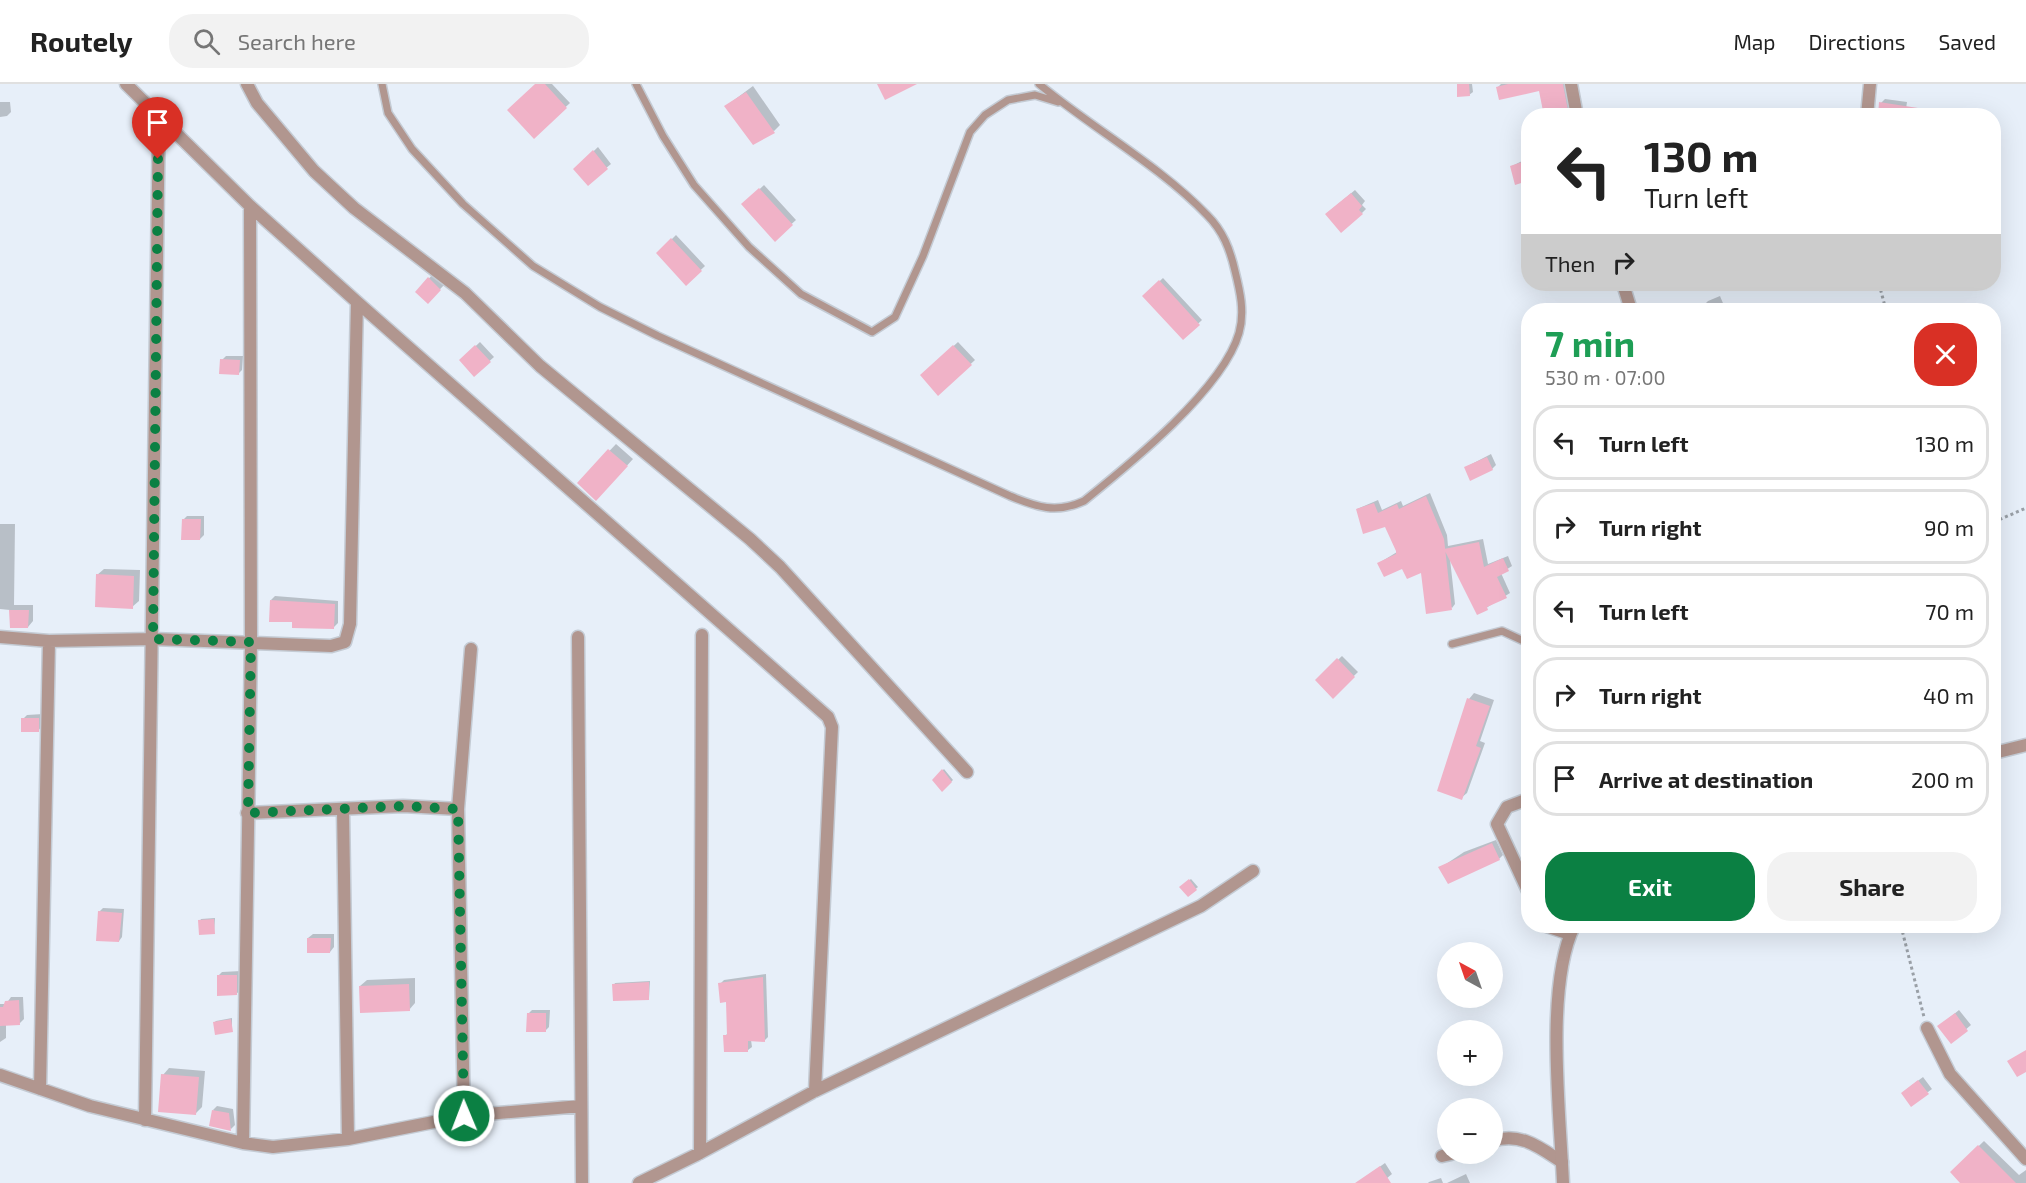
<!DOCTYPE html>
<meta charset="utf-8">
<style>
:root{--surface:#fff;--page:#f2f2f2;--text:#222;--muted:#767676;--line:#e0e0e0;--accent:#0b8043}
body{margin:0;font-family:"Exo 2",sans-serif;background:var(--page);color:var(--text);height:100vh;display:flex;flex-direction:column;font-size:22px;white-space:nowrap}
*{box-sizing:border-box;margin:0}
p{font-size:20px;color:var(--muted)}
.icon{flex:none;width:33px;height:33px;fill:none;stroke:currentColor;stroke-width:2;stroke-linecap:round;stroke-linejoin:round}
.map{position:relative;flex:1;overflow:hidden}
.drawer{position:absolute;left:1521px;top:219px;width:480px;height:630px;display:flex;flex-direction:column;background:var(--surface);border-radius:24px;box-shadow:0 6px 24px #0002}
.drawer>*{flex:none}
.hud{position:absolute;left:1521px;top:24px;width:480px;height:183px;border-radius:24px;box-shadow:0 6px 24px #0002;background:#fff;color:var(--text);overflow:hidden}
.needle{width:39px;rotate:320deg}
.tools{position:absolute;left:1437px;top:858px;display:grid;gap:12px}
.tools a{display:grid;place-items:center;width:66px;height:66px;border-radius:50%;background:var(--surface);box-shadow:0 6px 24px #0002;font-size:30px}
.pin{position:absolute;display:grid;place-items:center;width:51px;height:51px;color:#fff;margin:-62px -26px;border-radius:50% 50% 50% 0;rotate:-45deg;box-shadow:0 0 6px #0007}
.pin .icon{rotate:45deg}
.me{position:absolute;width:66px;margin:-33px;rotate:359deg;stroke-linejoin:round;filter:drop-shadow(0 0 4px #0008)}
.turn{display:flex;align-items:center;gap:21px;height:126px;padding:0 24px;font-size:27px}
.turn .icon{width:78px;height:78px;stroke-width:2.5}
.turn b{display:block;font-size:42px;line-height:51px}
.then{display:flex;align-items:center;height:57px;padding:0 24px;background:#0003;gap:12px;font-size:22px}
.round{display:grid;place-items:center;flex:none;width:63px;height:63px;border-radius:24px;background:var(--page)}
.headline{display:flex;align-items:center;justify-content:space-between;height:102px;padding:0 24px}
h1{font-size:36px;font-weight:700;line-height:45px;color:#1e9e55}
.button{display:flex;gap:12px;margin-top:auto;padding:12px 24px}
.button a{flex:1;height:69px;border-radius:24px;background:var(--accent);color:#fff;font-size:24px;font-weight:700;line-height:69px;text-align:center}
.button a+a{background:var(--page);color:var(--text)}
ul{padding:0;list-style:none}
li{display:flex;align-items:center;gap:18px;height:75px;margin:0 12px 9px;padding:0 12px;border:3px solid var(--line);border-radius:24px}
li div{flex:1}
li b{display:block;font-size:22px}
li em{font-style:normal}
header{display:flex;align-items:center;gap:36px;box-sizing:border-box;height:84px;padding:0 30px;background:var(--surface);border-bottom:2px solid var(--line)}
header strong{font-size:28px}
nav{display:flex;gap:33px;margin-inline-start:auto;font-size:21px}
.search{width:420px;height:54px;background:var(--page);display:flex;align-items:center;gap:15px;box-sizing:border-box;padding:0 21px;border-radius:24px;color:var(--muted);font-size:22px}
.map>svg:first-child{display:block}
</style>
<header>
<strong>Routely</strong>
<div class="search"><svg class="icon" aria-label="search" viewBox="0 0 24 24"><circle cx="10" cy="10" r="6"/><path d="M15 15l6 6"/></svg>Search here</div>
<nav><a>Map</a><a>Directions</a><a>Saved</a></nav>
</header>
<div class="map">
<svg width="2026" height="1099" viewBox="0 0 2026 1099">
<rect width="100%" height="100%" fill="#e7eff9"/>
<!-- shadow -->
<path fill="#0003" d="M537 0H552L570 19 534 52Z
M1458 0H1472L1473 8 1469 11Z
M1501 0H1569L1575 32H1546L1540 5 1498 3Z
M753 2 780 41 774 47 726 22Z
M1885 15 1907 18 1905 32 1881 19Z
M0 18H10L11 28 7 32 0 33Z
M598 63 611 80 588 99 575 85Z
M1528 74V95L1516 99 1512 82Z
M764 101 796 136 775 155 743 121Z
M1355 106 1365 117 1362 121 1366 125 1362 129 1331 126Z
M676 151 705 182 686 200 658 169Z
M433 190 444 201 428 218 417 208Z
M1163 194 1202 236 1183 254 1144 212Z
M1717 200H1737L1720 207Z
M1720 212 1725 224 1722 226H1706L1704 221 1708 217Z
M1625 218 1630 226H1597L1600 223Z
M480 258 494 273 474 291 461 276Z
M958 258 975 276 938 310 922 291Z
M226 272H243L242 286 238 290 222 276Z
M616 360 633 375 603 408 579 399Z
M1491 370 1496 381 1492 385 1466 383Z
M1430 409 1447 451 1448 462 1483 455 1488 480 1508 472 1512 482 1501 489 1510 509 1478 529 1450 475 1455 520 1452 524 1422 487 1379 479 1397 468 1386 441 1357 425 1378 416 1382 426 1401 417 1403 422Z
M187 432H204V451L200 455 183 436Z
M0 440H15L14 521H33V537L28 543 10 526 0 525Z
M104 485 140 486 139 517 132 523 97 491Z
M275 512 338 517V539L334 543 293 537 271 516Z
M1342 572 1358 588 1333 612 1317 596Z
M1474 609 1494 616 1480 657 1485 659 1467 709 1461 714 1469 615Z
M43 630 42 642 38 647 23 635 27 631Z
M944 685 953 696 942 706 934 696Z
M1496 756 1503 771 1499 775 1440 784 1464 768Z
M1191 795 1198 803 1188 811 1181 803Z
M103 824 124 825 122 853 119 857 99 828Z
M215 834 214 848 200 837 201 835Z
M313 850H334V863L330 868 308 854Z
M241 887V906L236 910 218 892 222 888Z
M766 890 768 953 764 957 751 956 752 963 748 966 725 952 728 949 727 917 720 900 724 896Z
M415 894V919L409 926 360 902 367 896Z
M650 897 649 914 614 901 615 899Z
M11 913H23L24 935 20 939 6 940V954L0 958V920H6Z
M532 926H550L549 943 545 947 528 930Z
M1959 926 1971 941 1951 958 1943 939Z
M232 934V947L215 938 216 937Z
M169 984 205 987 202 1023 195 1030 163 991Z
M1923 993 1932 1005 1928 1008 1907 1005Z
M217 1022 233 1025 235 1041 231 1045 213 1026Z
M1984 1057 2019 1091 2026 1086V1099H1963L1952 1088Z
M1385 1079 1392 1090 1381 1099H1371V1089Z
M1466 1090 1470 1099H1447Z
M1441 1094 1443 1099H1428L1429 1098Z"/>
<!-- building -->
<path fill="#f0b2c7" d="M535 0H545L567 24 534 55 507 26Z
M877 0H917L885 16Z
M1457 0H1469L1470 12 1457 13Z
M1508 0H1563L1569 32H1544L1539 7 1499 16 1496 3Z
M746 8 775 49 753 61 724 22Z
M1879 18 1918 24V32H1878Z
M593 66 608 85 588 102 573 85Z
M1528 76V97L1515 101 1510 82Z
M759 104 793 141 775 158 741 120Z
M1351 109 1362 122 1359 126 1363 130 1341 149 1325 130Z
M671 154 702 187 686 202 656 169Z
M428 193 441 206 428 220 415 208Z
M1159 196 1200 241 1183 256 1142 212Z
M475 261 491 278 474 293 459 276Z
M953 261 972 281 938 312 920 291Z
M220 275 240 276 239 291 219 290Z
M608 365 628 382 596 417 577 399Z
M1487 373 1493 386 1470 397 1464 383Z
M1426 412 1444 455 1452 526 1426 530 1421 489 1407 495 1402 485 1384 493 1377 479 1396 470V467L1385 443 1363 450 1356 425 1374 419 1378 429 1397 420 1399 425Z
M182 435H201L200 456H181Z
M1479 458 1484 483 1503 474 1509 487 1497 493 1507 514 1487 523 1488 526 1477 531 1444 465Z
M96 490 134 492 133 525 95 523Z
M270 516 335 520 334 545 292 544V538H269Z
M9 526H29L28 544H10Z
M1337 574 1355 593 1333 615 1315 596Z
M1467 614 1490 622 1476 662 1481 664 1462 716 1437 707Z
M21 634H39V648H21Z
M942 685 952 698 942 708 932 696Z
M1492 759 1500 776 1448 800 1438 783Z
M1189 795 1197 806 1188 813 1179 803Z
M98 827 122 829 119 858 96 857Z
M214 835 215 850 199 851 198 836Z
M307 854H331L330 869H307Z
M217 891H237V911L217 912Z
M763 893 765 958 748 957V968H724L723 951H727L726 918 720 919 718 899Z
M649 898V916L613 917 612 900Z
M409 900 410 927 360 929 359 902Z
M19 916 20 941 0 942V923H3L5 917Z
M527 929H546V948H526Z
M1955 929 1968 947 1951 960 1937 942Z
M231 935 233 948 215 951 213 938Z
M2026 966V988L2017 993 2007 977Z
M161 990 199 993 196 1031 158 1028Z
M1918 996 1929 1010 1911 1023 1901 1009Z
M212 1026 229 1029 231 1047 209 1042Z
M1978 1061 2016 1099H1960L1950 1088Z
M1380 1082 1391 1099H1355Z"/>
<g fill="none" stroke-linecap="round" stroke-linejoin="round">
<!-- service casing -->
<g stroke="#c4cbd4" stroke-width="10">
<path id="service" d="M382 0 388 29 412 65 463 120 533 182 600 223 658 252 1010 412C1037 423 1056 430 1084 417 1130 380 1223 305 1239 249 1245 228 1240 207 1235 187 1230 165 1223 147 1207 131 1160 82 1092 44 1039 0
M636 0 663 52 694 101 749 163 801 210 872 248 895 233 923 172 970 48 985 31 1008 16 1035 11 1058 18
M1452 560 1502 547 1528 559"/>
</g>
<!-- minor casing -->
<g stroke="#c4cbd4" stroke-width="15">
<path id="minor" d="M126 0 250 122 357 218 828 633 832 643 815 1007
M247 0 257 19 314 87 354 124 465 209 540 282 750 455 780 483 967 688
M1571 0 1577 32
M1867 32 1870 0
M1623 200 1631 226
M0 553 49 557 153 555 331 562 345 558 350 540 357 218
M578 553 582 1099
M1528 715 1507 723 1497 740 1528 807
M343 726 348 1055
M247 729 403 722 458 725
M1546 842 1570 850
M1927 944 1950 990 2026 1075
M0 991 90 1022 243 1059 273 1063 348 1055 464 1032 581 1022
M40 1005 49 557
M464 1032 458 725 471 565
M145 1036 159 30
M1492 1057C1521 1048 1539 1063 1562 1078
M243 1059 251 558 250 122
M700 1069 702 551
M1442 1072 1451 1070
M639 1099 700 1069 815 1007 1201 822 1253 787"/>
</g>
<!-- tertiary casing -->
<g stroke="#c4cbd4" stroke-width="15">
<path id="tertiary" d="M1994 669 2026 661
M1563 1099C1560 1029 1545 903 1574 842"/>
</g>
<!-- path -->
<path stroke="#9aa0a7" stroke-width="3" stroke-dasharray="3 3" stroke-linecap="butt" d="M1879 200 1886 226
M1994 438 2026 424
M1901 842 1924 933"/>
<!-- service -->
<use href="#service" stroke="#b1968f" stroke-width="7"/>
<!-- minor -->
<use href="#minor" stroke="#b1968f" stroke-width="12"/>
<!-- tertiary -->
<use href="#tertiary" stroke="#b1968f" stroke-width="12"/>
</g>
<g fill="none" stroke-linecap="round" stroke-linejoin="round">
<!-- route -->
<path stroke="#0b8043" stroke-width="10" stroke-dasharray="0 18" d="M158 75 153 555 251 558 248 729 403 722 458 725 464 1032"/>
</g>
</svg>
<div class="tools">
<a><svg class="needle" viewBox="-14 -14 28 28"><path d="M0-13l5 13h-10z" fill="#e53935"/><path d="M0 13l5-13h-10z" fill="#767676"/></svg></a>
<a>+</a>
<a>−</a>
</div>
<div class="pin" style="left:158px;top:75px;background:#d93025"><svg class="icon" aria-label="arrive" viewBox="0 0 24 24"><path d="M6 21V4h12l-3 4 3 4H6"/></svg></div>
<svg class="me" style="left:464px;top:1032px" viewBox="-20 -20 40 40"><circle r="17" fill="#0b8043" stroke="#fff" stroke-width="3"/><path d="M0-11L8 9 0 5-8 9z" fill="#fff"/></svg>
<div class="hud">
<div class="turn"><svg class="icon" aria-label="left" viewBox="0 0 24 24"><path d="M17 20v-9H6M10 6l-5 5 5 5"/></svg><div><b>130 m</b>Turn left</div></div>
<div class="then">Then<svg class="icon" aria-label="right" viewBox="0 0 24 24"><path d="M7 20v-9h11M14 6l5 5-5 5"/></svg></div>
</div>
<section class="drawer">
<div class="headline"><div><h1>7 min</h1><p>530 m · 07:00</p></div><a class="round" style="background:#d93025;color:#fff"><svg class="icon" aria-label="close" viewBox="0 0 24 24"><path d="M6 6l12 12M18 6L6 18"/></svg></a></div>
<ul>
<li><svg class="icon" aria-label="left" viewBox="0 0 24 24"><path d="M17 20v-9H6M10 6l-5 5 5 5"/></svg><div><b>Turn left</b></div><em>130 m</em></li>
<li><svg class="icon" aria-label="right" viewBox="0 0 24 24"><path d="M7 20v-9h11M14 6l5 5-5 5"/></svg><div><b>Turn right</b></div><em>90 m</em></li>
<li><svg class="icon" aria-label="left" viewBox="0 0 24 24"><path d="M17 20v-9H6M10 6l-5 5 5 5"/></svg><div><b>Turn left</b></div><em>70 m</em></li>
<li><svg class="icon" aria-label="right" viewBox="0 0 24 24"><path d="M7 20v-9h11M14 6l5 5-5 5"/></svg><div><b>Turn right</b></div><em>40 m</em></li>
<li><svg class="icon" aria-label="arrive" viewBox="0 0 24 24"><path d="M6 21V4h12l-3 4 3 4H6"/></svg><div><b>Arrive at destination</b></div><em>200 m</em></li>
</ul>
<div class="button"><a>Exit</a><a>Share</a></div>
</section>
</div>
